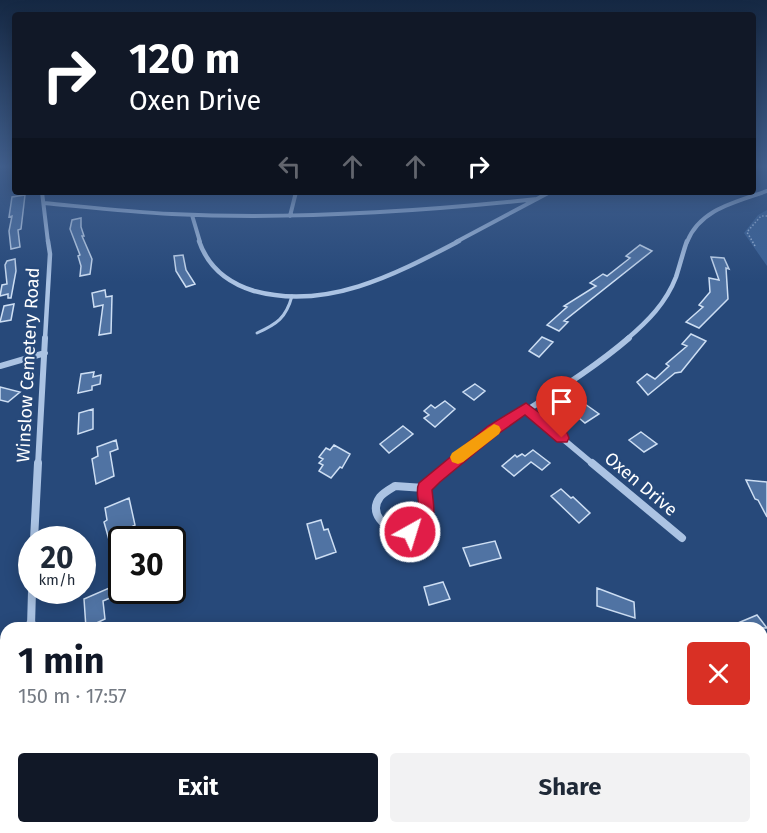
<!DOCTYPE html>
<meta charset="utf-8">
<style>
:root{--surface:#fff;--page:#f2f2f3;--text:#1f2937;--muted:#747a83;--accent:#111827}
body{margin:0;font-family:"Fira Sans",sans-serif;background:var(--page);color:var(--text);height:100vh;display:flex;flex-direction:column;font-size:22px;white-space:nowrap}
*{box-sizing:border-box;margin:0}
p{font-size:20px;color:var(--muted)}
.icon{flex:none;width:33px;height:33px;fill:none;stroke:currentColor;stroke-width:2;stroke-linecap:round;stroke-linejoin:round}
.map{position:relative;flex:1;overflow:hidden}
.panel{position:absolute;left:0px;top:622px;width:768px;height:212px;display:flex;flex-direction:column;background:var(--surface);border-radius:18px 18px 0 0;box-shadow:0 3px 15px #0003}
.panel>*{flex:none}
.banner{position:absolute;left:12px;top:12px;width:744px;height:183px;border-radius:6px;box-shadow:0 3px 15px #0003;background:#111827;color:#fff;overflow:hidden}
.speed{position:absolute;left:18px;top:526px;display:flex;gap:12px;font-size:30px;font-weight:700;text-align:center}
.speed>*{display:grid;place-content:center;width:78px;height:78px;border-radius:50%;background:var(--surface);box-shadow:0 3px 15px #0003;line-height:1}
.speed small{font-size:15px;font-weight:400}
.speed .limit{border:3px solid #111;border-radius:9px;background:#fff;color:#111}
.pin{position:absolute;display:grid;place-items:center;width:51px;height:51px;color:#fff;margin:-62px -26px;border-radius:50% 50% 50% 0;rotate:-45deg;box-shadow:0 0 6px #0007}
.pin .icon{rotate:45deg}
.me{position:absolute;width:66px;margin:-33px;rotate:39deg;stroke-linejoin:round;filter:drop-shadow(0 0 4px #0008)}
.turn{display:flex;align-items:center;gap:21px;height:126px;padding:0 18px;font-size:27px}
.turn .icon{width:78px;height:78px;stroke-width:2.5}
.turn b{display:block;font-size:42px;line-height:51px}
.lanes{display:flex;align-items:center;height:57px;padding:0 18px;background:#0003;justify-content:center;gap:30px;direction:ltr}
.lanes .off{opacity:.35}
.round{display:grid;place-items:center;flex:none;width:63px;height:63px;border-radius:6px;background:var(--page)}
.headline{display:flex;align-items:center;justify-content:space-between;height:102px;padding:0 18px}
h1{font-size:36px;font-weight:700;line-height:45px;color:var(--accent)}
.action{display:flex;gap:12px;margin-top:auto;padding:12px 18px}
.action a{flex:1;height:69px;border-radius:6px;background:var(--accent);color:#fff;font-size:24px;font-weight:700;line-height:69px;text-align:center}
.action a+a{background:var(--page);color:var(--text)}
.map>svg:first-child{display:block}
</style>
<div class="map">
<svg width="767" height="833" viewBox="0 0 767 833">
<rect width="100%" height="100%" fill="#27497a"/>
<!-- green -->
<path fill="#3b6398" d="M767 210V266L744 233 758 215Z
M26 828H292L294 833H25Z"/>
<!-- building -->
<path fill="#5073a3" stroke="#cddef3" stroke-width="1.5" d="M25 195 21 229 18 230 20 247 11 249 9 231 12 216 9 217 12 197Z
M81 218V227L84 236H82L92 259 90 274 80 276 81 266 78 256 80 255 70 229 72 220Z
M640 245 652 251 564 321 568 322 559 331 547 325 567 307 564 306 596 286 590 283 603 274 607 276 630 258 626 256Z
M183 255 186 270 195 284 186 287 176 271 174 256Z
M711 257 724 258 729 269 726 268 728 299 699 328 686 322 703 307 699 305 710 292 709 278 719 280Z
M15 259 16 271 11 298H8V294L0 296 2 285 7 284 5 265 7 261Z
M105 290 106 297 112 296 111 333 99 335 103 305 94 307 92 293Z
M14 304 11 320 0 322 4 306Z
M691 334 706 341 681 372 675 373 648 395 637 382 647 374 655 379 669 366 666 364 687 346 682 344Z
M542 337 553 342 539 357 529 351Z
M94 372 93 377 101 375 100 384 92 386V390L78 393 81 374Z
M475 384 485 391 474 400 463 392Z
M0 387 20 392 8 402 0 400Z
M445 401 455 409 435 427 424 418 429 415 424 411 431 405 435 408Z
M585 404 599 414 585 423 572 412Z
M93 409V429L78 434 79 413Z
M403 426 413 434 389 453 380 444Z
M641 432 657 444 644 452 629 440Z
M116 440 118 449 110 452 114 476 96 484 92 459 98 456 97 447Z
M334 445 350 454 342 468 340 467 331 478 319 471 323 465 319 463 323 459 319 457 326 448 330 450Z
M533 450 550 463 542 470 531 462 514 476 502 466 515 455 517 457 522 454 525 456Z
M746 480 767 482V517L758 500 755 499Z
M561 489 571 498 573 497 590 513 579 523 551 496Z
M129 498 135 525 121 533 122 550 113 554 104 522 107 520 105 508Z
M321 520 324 530 328 529 336 552 316 559 307 524Z
M495 541 501 558 470 566 463 548Z
M443 582 450 599 429 605 424 587Z
M116 585 117 595 103 601 105 619 86 628 84 599Z
M597 588 634 602 635 618 597 606Z
M757 615 767 628H726Z"/>
<g fill="none" stroke-linecap="round" stroke-linejoin="round">
<!-- path -->
<path stroke="#abc3e3" stroke-width="1.5" stroke-dasharray="1.5 2" stroke-linecap="butt" d="M755 246 747 232 761 216H767"/>
<!-- lane -->
<path stroke="#abc3e3" stroke-width="3" d="M257 333C277 324 286 318 292 296"/>
<!-- street-far4 -->
<path stroke="#abc3e3" stroke-width="4" d="M42 192 48 242
M44 203C86 207 129 212 172 214 294 220 416 212 537 199
M192 215 200 242
M290 216 296 192
M456 242 550 192
M687 242C700 209 736 202 767 191"/>
<!-- street-far3 -->
<path stroke="#abc3e3" stroke-width="4.5" d="M199 241C208 267 228 283 254 291 327 311 396 274 459 241
M45 339 50 254 48 241
M627 339C648 321 666 303 676 277 680 265 683 252 687 241"/>
<!-- street-far2 -->
<path stroke="#abc3e3" stroke-width="6" d="M0 366 45 353
M526 408 594 465
M38 465 45 338
M449 465C506 419 573 386 629 338"/>
<!-- street-far1 -->
<path stroke="#abc3e3" stroke-width="8" d="M592 463 682 538
M395 486 424 488C442 562 357 528 380 497 383 493 390 489 395 486Z
M424 488 450 463
M34 540 38 463
M31 626 32 591"/>
<!-- street -->
<path stroke="#abc3e3" stroke-width="10" d="M31 628V624
M20 828V833"/>
</g>
<!-- sky -->
<linearGradient id="sky" x2="0" y2="1"><stop stop-color="#152843"/><stop offset="0.59" stop-color="#415f8d"/><stop offset="1" stop-color="#415f8d" stop-opacity="0"/></linearGradient>
<rect width="767" height="282" fill="url(#sky)"/>
<!-- route -->
<path fill="#e11d48" stroke="#92132f" stroke-width="1.5" d="M526 403 567 433 569 438 567 442H557L525 415 498 434 440 482 432 490C435 516 438 529 410 540L404 538 401 532C405 524 417 523 419 514 421 504 414 493 419 483L488 426Z"/>
<!-- slow -->
<path fill="#f59e0b" d="M494 424 499 426 501 430 499 434 463 462 458 464 452 462 450 457 452 453Z"/>
<g text-anchor="middle" stroke-width="4.5" stroke-linejoin="round" paint-order="stroke">
<!-- street labels -->
<g font-size="18" fill="#fff" stroke="#27497a">
<text transform="translate(28 365) rotate(-87)" y="6">Winslow Cemetery Road</text>
<text transform="translate(641 484) rotate(40)" y="6">Oxen Drive</text>
</g>
</g>
</svg>
<div class="speed"><div>20<small>km/h</small></div><div class="limit">30</div></div>
<div class="pin" style="left:562px;top:438px;background:#d93025"><svg class="icon" aria-label="arrive" viewBox="0 0 24 24"><path d="M6 21V4h12l-3 4 3 4H6"/></svg></div>
<svg class="me" style="left:410px;top:532px" viewBox="-20 -20 40 40"><circle r="17" fill="#e11d48" stroke="#fff" stroke-width="3"/><path d="M0-11L8 9 0 5-8 9z" fill="#fff"/></svg>
<div class="banner">
<div class="turn"><svg class="icon" aria-label="right" viewBox="0 0 24 24"><path d="M7 20v-9h11M14 6l5 5-5 5"/></svg><div><b>120 m</b>Oxen Drive</div></div>
<div class="lanes"><svg class="icon off" aria-label="left" viewBox="0 0 24 24"><path d="M17 20v-9H6M10 6l-5 5 5 5"/></svg><svg class="icon off" aria-label="ahead" viewBox="0 0 24 24"><path d="M12 20V5M6 11l6-6 6 6"/></svg><svg class="icon off" aria-label="ahead" viewBox="0 0 24 24"><path d="M12 20V5M6 11l6-6 6 6"/></svg><svg class="icon" aria-label="right" viewBox="0 0 24 24"><path d="M7 20v-9h11M14 6l5 5-5 5"/></svg></div>
</div>
<section class="panel">
<div class="headline"><div><h1>1 min</h1><p>150 m · 17:57</p></div><a class="round" style="background:#d93025;color:#fff"><svg class="icon" aria-label="close" viewBox="0 0 24 24"><path d="M6 6l12 12M18 6L6 18"/></svg></a></div>
<div class="action"><a>Exit</a><a>Share</a></div>
</section>
</div>
